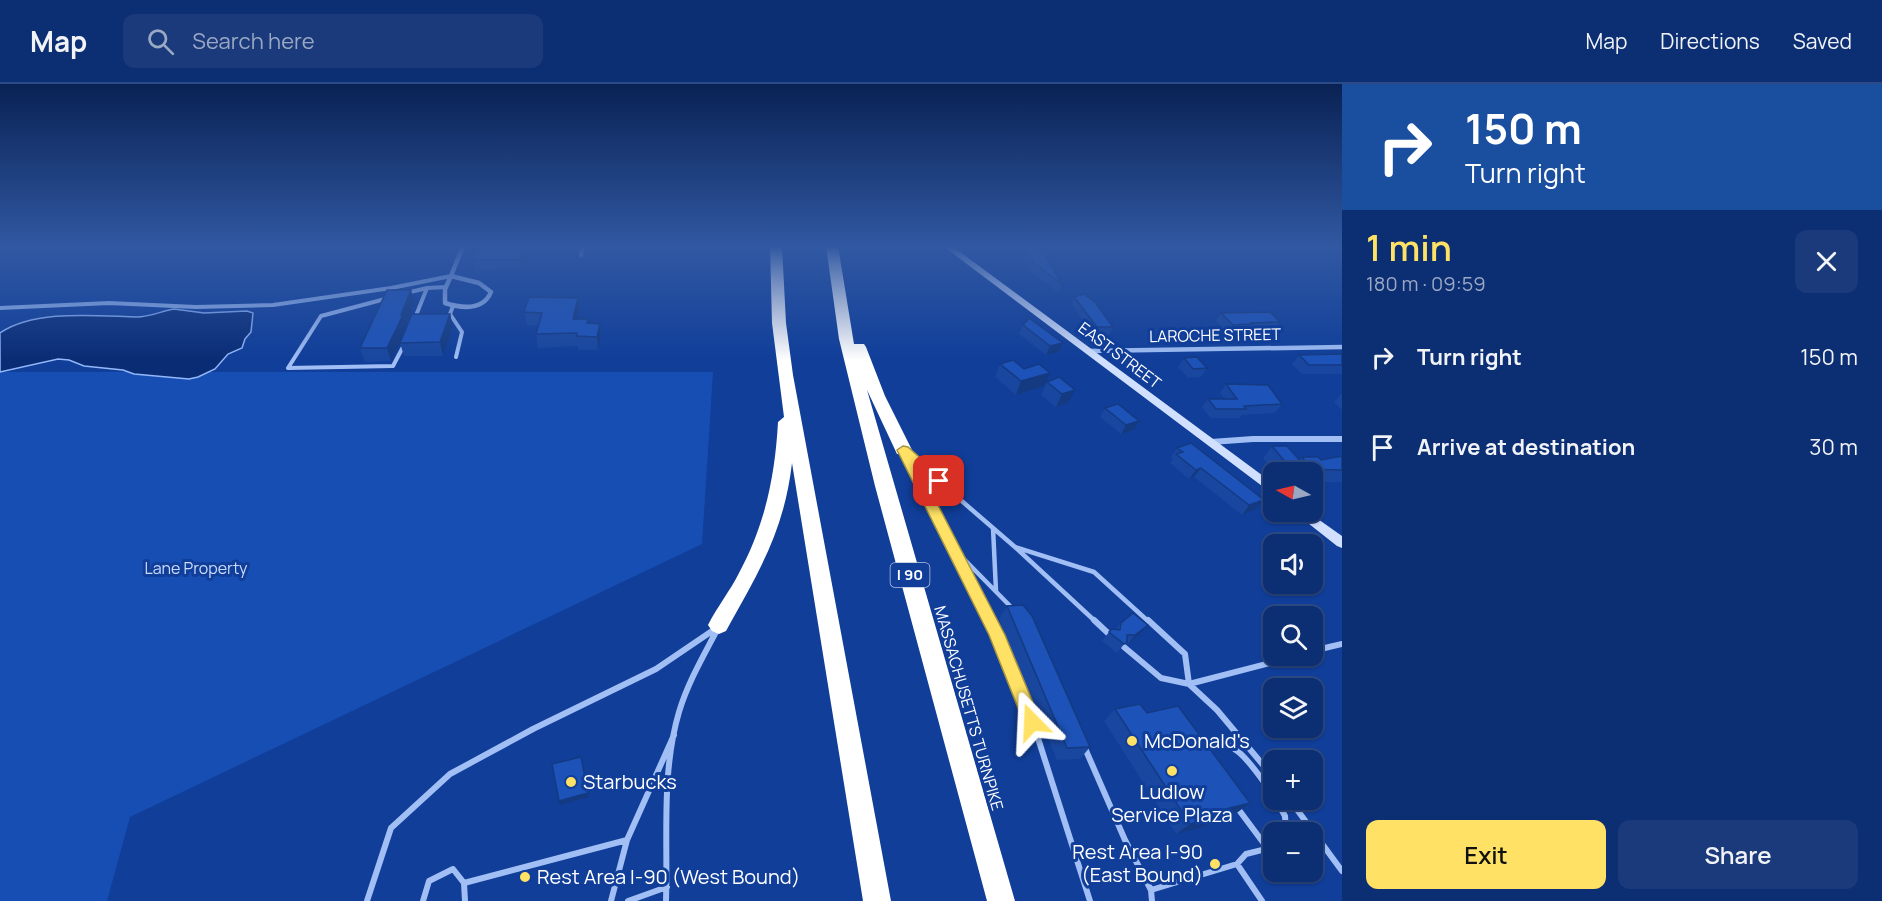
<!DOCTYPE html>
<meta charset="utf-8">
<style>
:root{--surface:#0c2e73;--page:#1a3a7b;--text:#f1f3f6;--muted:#9aa8c4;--line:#2c4a85;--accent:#ffe265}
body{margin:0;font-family:Manrope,sans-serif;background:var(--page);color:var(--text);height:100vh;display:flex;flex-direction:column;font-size:22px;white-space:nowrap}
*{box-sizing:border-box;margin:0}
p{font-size:20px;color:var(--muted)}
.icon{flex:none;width:33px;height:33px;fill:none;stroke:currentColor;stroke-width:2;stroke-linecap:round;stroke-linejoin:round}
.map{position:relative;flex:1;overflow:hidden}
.drawer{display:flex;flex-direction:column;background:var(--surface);width:540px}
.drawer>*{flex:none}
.banner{background:#1a4fa0;color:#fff;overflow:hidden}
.needle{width:39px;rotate:278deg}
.tools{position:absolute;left:1263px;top:378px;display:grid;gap:12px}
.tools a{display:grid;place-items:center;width:60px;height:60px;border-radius:12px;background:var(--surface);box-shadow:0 2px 4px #0004,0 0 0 2px var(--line);font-size:30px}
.pin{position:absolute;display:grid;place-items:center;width:51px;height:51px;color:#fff;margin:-26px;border-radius:12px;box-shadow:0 3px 9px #0006}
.me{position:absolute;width:66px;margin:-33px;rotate:339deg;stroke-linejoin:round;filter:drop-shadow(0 0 4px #0008)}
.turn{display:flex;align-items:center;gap:21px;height:126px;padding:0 24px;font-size:27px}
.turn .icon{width:78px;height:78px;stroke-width:2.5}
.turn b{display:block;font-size:42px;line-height:51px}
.round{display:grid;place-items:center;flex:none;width:63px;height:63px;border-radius:12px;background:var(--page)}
.overview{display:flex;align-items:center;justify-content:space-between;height:102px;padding:0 24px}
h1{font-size:36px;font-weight:600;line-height:45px;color:var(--accent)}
.action{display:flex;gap:12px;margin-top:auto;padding:12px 24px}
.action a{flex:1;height:69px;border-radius:12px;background:var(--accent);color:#111;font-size:24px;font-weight:600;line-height:69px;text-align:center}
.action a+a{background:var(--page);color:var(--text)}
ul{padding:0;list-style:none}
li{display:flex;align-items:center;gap:18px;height:90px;padding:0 24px}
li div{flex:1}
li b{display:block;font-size:22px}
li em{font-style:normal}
header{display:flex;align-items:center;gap:36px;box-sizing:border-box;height:84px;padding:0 30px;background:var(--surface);border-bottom:2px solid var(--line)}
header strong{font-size:28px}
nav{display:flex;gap:33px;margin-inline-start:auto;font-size:21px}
.search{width:420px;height:54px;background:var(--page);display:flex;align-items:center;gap:15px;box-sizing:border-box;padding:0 21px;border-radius:12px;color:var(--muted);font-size:22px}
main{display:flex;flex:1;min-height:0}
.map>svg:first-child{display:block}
</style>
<header>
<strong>Map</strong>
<div class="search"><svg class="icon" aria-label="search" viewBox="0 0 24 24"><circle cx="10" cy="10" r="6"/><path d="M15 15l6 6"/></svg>Search here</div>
<nav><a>Map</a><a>Directions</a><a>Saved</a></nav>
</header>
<main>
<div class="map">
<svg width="1342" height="817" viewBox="0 0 1342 817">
<rect width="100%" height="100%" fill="#103e99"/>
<!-- green -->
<path fill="#174eb4" d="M0 288H713L702 460 130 733 107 817H0Z"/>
<!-- water -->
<path fill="#092c75" stroke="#93b8f8" stroke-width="1.5" d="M174 225 204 229 247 227 253 229 251 248 245 255 242 264 228 270 215 285 198 293 189 295 134 290 123 286 84 282 69 276 58 275 0 288V249C35 225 97 232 137 233 149 233 162 227 174 225Z"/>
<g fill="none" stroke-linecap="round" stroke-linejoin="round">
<!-- lane-far2 -->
<path stroke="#a1bff5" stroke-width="4" d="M581 171 583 162
M406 209 427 204
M389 214 321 232 288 284 393 282 404 261
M453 222 450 230 462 248 456 273
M0 224 109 219 196 223 273 221 391 204 451 192
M415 234 427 204 446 203"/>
<!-- lane-far1 -->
<path stroke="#a1bff5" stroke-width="4.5" d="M903 366 991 538
M905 368 1015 463 1096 538
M993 444 996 507
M1015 463 1094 488 1149 538
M956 467 1013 525"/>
<!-- lane -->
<path stroke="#a1bff5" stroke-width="6" d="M991 536 1036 648 1090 817
M1094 536 1110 551
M1148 536 1185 570 1189 600 1297 572
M1124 563 1161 594 1189 600 1217 626 1274 694
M1312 567 1342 560
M1199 660 1202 655C1238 653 1255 687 1274 712
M1084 662 1125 756 1151 806
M1276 716 1285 732 1286 748
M1290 716 1342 787
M1236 722 1268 765
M1237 780 1246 770 1274 763
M367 817 391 744 450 690 533 645 656 585 715 545
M423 817 429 797 453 785 464 799
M465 817 464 799 627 756 674 651
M611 817 627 756
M628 817 667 803
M666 817C668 754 661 689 679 628 688 598 704 571 718 544
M1152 817 1151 806 1237 780 1262 817"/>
<!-- street-far1 -->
<path stroke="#a1bff5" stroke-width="4.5" d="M451 192 479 199 491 208C483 227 461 224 445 219V205Z
M451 192 463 162
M1088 267 1342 263"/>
<!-- street -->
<path stroke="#a1bff5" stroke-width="6" d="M1211 358 1253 355H1342"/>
<!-- secondary -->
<path fill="#d1e0fe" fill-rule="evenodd" d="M943 162H952L1274 400V411Z
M1294 428H1308L1342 452V464L1337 462Z"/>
<!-- highway -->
<path fill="#fff" fill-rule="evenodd" d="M770 162H782L786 239 793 291 891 817H863L792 379C784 448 758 489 726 547L719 550 712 547 708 541C717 523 730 507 739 489 765 441 775 392 778 338L784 333 772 239Z
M826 162H838L854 260H864L866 263 885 312 912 366 909 370H897L867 306 1015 817H987L875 402 839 255Z"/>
</g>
<!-- wall -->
<path fill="#19479f" d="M529 162 522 185 475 186 473 176Z
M1025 164 1062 200 1058 208 1030 188 1022 172Z
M1074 213 1113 243 1109 251 1093 250 1071 220Z
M415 218 406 241V243L450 230 453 243 443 272H404L400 259 402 254 391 277 365 278 360 264Z
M579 227 577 235 588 239 600 240 601 253 598 266H578V262L538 264 536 250 539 242 527 241 524 228Z
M1221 229 1280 238 1274 247H1248L1247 249H1227L1216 237Z
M1023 241 1063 259 1059 268 1046 271 1019 250Z
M1342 270V290H1302L1292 280 1299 271Z
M1184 274 1207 284 1201 293 1188 294 1178 283Z
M1000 280 1024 285 1050 289 1044 302 1016 311 995 293Z
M1059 293 1068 319 1056 323 1041 311 1047 298Z
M1226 300 1282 320 1275 329 1242 331 1240 334H1210L1202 323 1208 315H1225L1220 309Z
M1342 309V326L1334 318Z
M1105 324 1139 337 1134 346 1121 350 1100 333Z
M1272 362 1299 376 1302 373 1321 376 1342 372V398H1312V388H1275L1263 374Z
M1177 364 1264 416 1256 425 1242 431 1194 393 1189 395 1170 379 1173 375 1171 373Z
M1007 522 1090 663 1080 675 1057 676 999 535Z
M1121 539 1148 541 1141 549 1128 560 1125 559 1117 569 1102 557 1109 548 1115 546Z
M1115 625 1147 629 1250 719 1235 730 1221 733 1207 742 1176 750 1104 637Z"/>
<!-- shaded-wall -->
<path fill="#143a82" d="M524 162H529L522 185 520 176Z
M411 206 415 218 406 241 407 244 391 277 387 264Z
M578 214 579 227 574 248 573 235Z
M450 230 453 243 443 272 440 258Z
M600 240 601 253 598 266 597 253Z
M1063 259 1059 268 1046 271 1050 262Z
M1050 289 1044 302 1016 311 1021 297Z
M1075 306 1068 319 1056 323 1062 310Z
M1139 337 1134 346 1121 350 1126 341Z
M1201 384 1194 393 1189 395 1196 386Z
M1264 416 1256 425 1242 431 1249 421Z
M1148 541 1141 549 1128 560 1135 551Z
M588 709 589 713 560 721 559 717Z
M1250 719 1235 730 1221 733 1207 742 1176 750 1190 740 1218 727Z"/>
<!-- building -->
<path fill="#1d53b9" stroke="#143a82" stroke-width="1.5" d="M478 162H524L520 176H473Z
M1025 164H1040L1062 200 1034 179Z
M387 206H411L401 231H403L387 264H360Z
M1084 210 1095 218 1113 243H1097L1074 213Z
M529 213 578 214 573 235H588L587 239 600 240 597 253 577 252V249L536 250 542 229 524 228Z
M1270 228 1280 238 1251 239 1252 240 1233 241 1221 229Z
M412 230H450L440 258 400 259Z
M1029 234 1063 259 1050 262 1023 241Z
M1342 270V281H1309L1299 271Z
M1197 273 1207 284 1193 285 1184 274Z
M1013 276 1024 285 1039 280 1050 289 1021 297 1000 280Z
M1059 293 1075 306 1062 310 1047 298Z
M1226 300 1268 301 1282 320 1244 322 1246 325H1216L1208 315H1237Z
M1118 320 1139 337 1126 341 1105 324Z
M1191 359 1264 416 1249 421 1201 384 1196 386 1176 370 1183 368 1177 364Z
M1272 362H1287L1303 380 1307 379 1302 373H1318L1321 376 1342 372V386L1301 385 1300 380H1302H1287Z
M1023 521 1032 532 1090 663 1067 664 1007 522Z
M1133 529 1148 541 1135 551H1127V558L1124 560 1109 548 1112 545 1120 546 1121 539Z
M1140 620 1147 629 1178 622 1250 719 1218 727 1222 732 1190 740 1115 625Z
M581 673 588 709 559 717 552 680Z"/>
<!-- sky -->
<linearGradient id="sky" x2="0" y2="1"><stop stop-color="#092254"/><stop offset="0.59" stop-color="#3158a2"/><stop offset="1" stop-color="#3158a2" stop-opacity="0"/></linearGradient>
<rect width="1342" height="276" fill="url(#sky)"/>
<!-- route -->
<path fill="#ffe265" stroke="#a69342" stroke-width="1.5" d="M903 362 908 363 946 397 939 402 922 390 1005 551 1041 638 1039 644 1032 646 1026 644 989 551 897 366Z"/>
<!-- markers -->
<g fill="#ffe265" stroke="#103e99" stroke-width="2">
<circle cx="1132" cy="657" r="6"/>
<circle cx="1172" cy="687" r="6"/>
<circle cx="571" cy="698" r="6"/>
<circle cx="1215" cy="780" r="6"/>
<circle cx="525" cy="793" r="6"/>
</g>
<g text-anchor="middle" stroke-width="6" stroke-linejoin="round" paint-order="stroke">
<!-- shield labels -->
<rect fill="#103e99" stroke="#b7c5e0" stroke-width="1.5" x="890.5" y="479" width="39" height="24" rx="4.5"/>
<g font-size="15" font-weight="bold" fill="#fff">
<text x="910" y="496">I 90</text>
</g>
<!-- street labels -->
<g font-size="16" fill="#fff" stroke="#103e99">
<text transform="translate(1215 251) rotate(-1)" y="6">LAROCHE STREET</text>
<text transform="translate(1120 271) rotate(37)" y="6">EAST STREET</text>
<text transform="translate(969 624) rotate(74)" y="6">MASSACHUSETTS TURNPIKE</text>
</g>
<!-- park labels -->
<g font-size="16" fill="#cadcfe" stroke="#103e99">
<text x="196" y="490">Lane Property</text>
</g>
<!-- near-poi labels -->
<g font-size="20" fill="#fff" stroke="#103e99" text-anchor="start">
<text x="1144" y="664">McDonald's</text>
<text x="583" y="705">Starbucks</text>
<text x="1172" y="715" text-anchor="middle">Ludlow<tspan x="1172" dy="23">Service Plaza</tspan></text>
<text x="1203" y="775" text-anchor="end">Rest Area I-90<tspan x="1203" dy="23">(East Bound)</tspan></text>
<text x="537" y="800">Rest Area I-90 (West Bound)</text>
</g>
</g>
</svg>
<div class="tools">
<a><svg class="needle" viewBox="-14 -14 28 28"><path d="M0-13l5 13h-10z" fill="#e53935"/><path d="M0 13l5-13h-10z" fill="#9aa8c4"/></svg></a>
<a><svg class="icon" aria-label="sound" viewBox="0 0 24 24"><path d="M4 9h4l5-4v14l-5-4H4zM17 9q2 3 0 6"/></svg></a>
<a><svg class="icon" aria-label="search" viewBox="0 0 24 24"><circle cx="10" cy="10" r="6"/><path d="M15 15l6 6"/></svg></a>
<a><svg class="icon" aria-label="layers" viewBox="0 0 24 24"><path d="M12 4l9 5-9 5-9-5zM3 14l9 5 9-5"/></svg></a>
<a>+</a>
<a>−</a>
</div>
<div class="pin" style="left:939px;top:397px;background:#d93025"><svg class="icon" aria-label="arrive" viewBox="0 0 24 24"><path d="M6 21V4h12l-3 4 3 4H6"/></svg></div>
<svg class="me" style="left:1032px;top:638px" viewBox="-20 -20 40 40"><path d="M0-17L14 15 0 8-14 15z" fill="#ffe265" stroke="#fff" stroke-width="4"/></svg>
</div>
<section class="drawer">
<div class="banner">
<div class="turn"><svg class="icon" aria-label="right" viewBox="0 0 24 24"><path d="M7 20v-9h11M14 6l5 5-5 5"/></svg><div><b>150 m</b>Turn right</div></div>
</div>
<div class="overview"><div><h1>1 min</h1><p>180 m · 09:59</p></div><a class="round"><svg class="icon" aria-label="close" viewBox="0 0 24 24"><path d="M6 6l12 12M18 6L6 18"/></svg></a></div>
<ul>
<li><svg class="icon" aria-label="right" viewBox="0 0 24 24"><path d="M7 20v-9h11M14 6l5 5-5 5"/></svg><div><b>Turn right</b></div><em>150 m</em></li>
<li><svg class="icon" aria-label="arrive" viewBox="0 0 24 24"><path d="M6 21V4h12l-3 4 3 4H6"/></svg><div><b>Arrive at destination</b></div><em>30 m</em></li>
</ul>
<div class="action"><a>Exit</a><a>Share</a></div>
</section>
</main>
